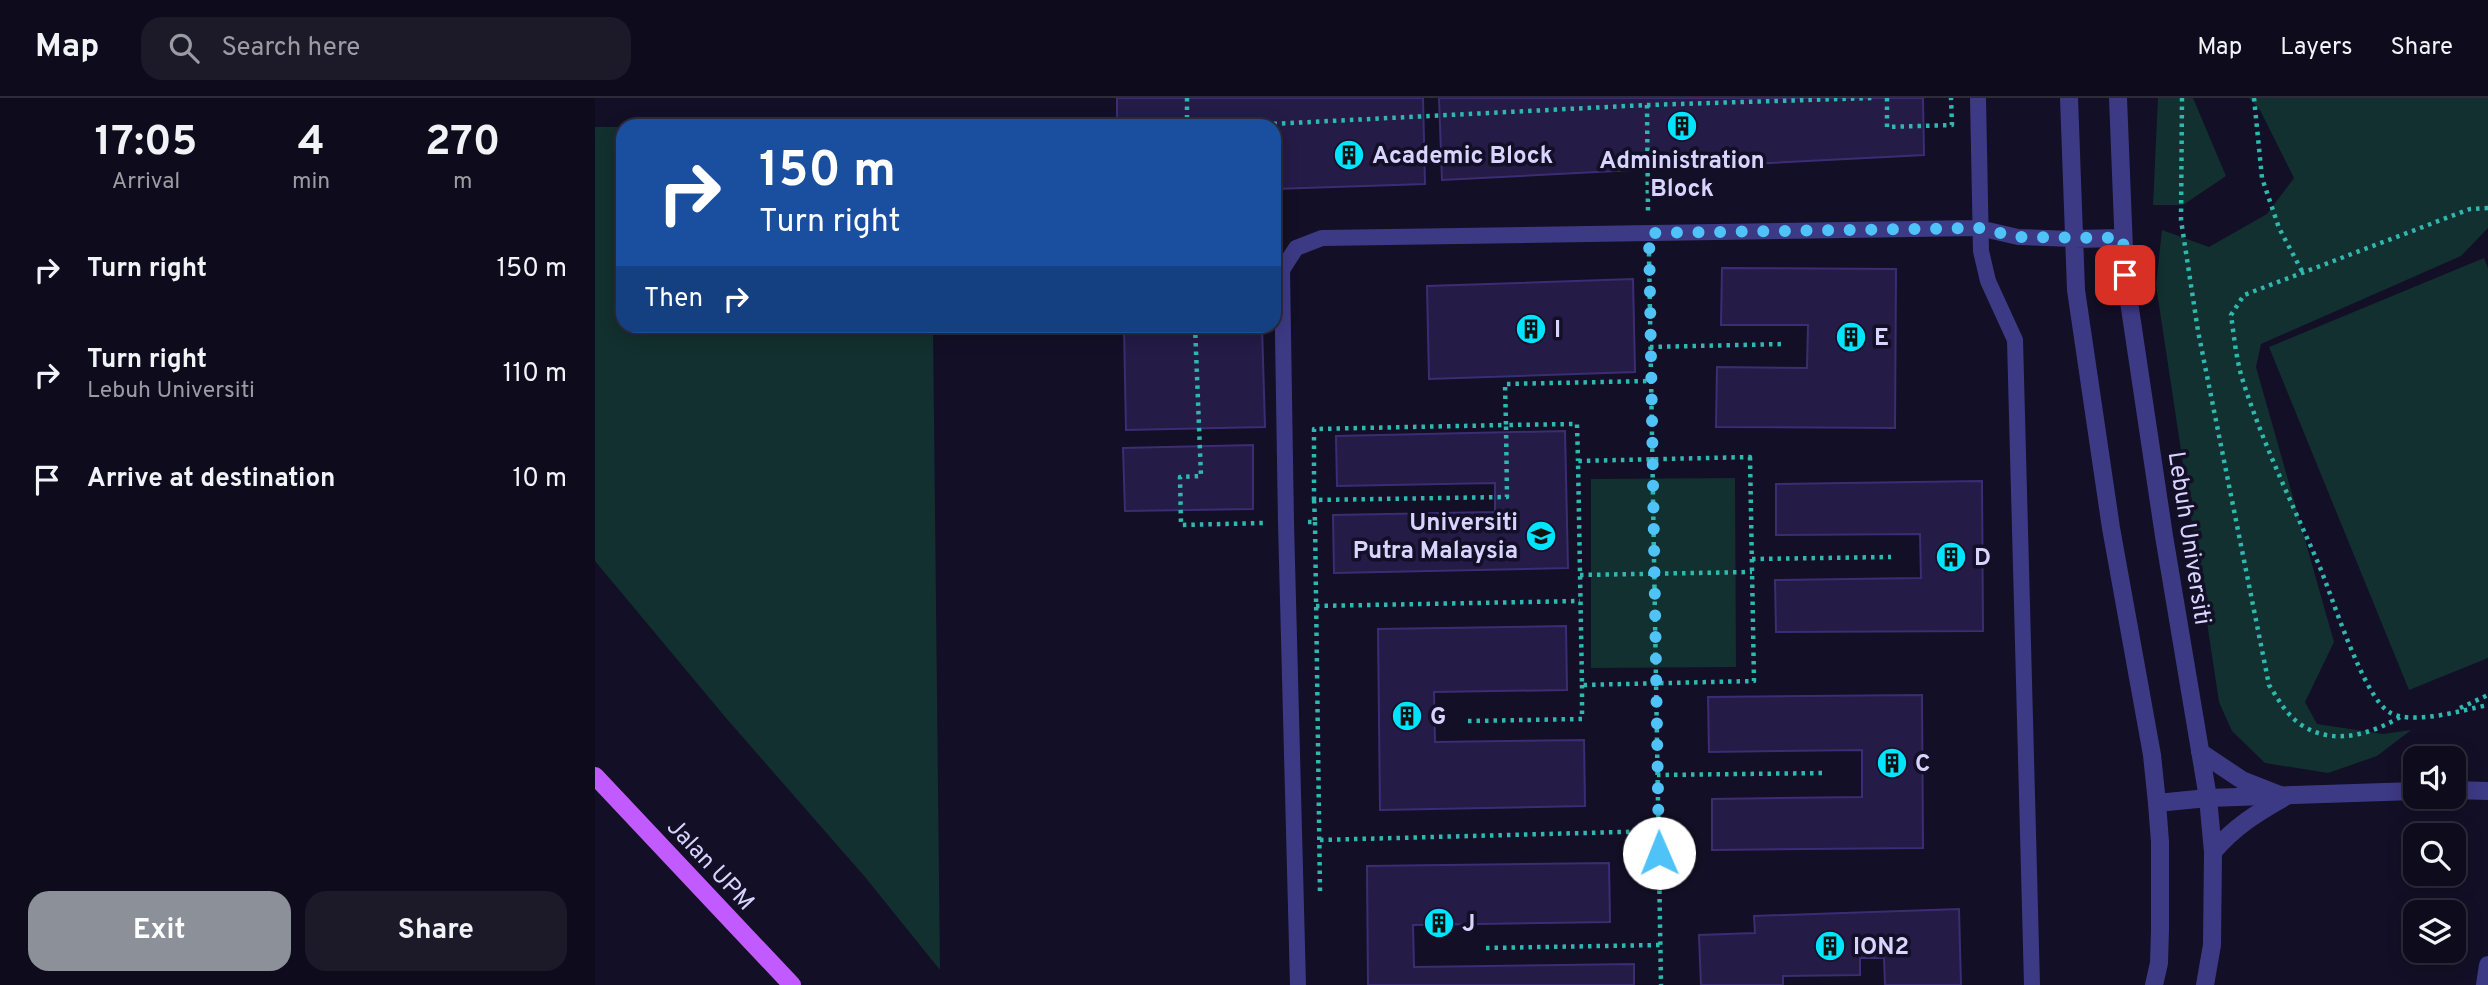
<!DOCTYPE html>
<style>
:root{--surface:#0e0b1c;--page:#1c1929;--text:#f1f3f6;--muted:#9b9ba3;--line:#2e2b3b;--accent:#8c9099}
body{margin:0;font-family:Overpass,sans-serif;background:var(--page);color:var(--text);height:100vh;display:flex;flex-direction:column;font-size:26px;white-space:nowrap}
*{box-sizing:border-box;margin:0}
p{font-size:23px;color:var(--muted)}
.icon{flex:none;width:38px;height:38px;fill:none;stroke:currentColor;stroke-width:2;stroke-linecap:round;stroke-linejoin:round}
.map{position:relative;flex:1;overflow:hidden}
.sheet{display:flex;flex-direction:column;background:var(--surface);width:595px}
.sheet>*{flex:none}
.guide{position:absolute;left:21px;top:21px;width:665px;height:214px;border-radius:21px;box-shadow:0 4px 18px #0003,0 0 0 2px var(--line);background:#1a4fa0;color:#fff;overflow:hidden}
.buttons{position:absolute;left:1808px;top:648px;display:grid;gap:14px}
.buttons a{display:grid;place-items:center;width:63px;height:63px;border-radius:14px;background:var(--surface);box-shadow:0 4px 18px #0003,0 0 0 2px var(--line);font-size:35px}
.pin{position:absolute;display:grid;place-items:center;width:60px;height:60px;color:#fff;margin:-30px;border-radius:14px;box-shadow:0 4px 10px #0006}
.me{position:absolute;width:77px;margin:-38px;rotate:359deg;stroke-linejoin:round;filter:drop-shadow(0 0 5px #0008)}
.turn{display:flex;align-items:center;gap:24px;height:147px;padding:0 28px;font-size:32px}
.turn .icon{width:91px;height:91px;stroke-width:2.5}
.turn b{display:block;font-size:49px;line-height:60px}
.then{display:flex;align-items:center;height:66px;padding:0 28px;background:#0003;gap:14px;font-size:26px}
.eta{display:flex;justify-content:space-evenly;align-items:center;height:119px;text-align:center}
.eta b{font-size:42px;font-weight:700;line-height:49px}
.cta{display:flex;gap:14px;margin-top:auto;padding:14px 28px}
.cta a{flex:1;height:80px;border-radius:21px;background:var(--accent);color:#fff;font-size:28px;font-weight:700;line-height:80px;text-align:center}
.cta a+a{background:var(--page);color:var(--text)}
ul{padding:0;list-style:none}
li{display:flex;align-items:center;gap:21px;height:105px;padding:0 28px}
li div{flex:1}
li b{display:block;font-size:26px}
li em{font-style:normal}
header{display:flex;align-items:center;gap:42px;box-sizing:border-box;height:98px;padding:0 35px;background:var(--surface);border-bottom:2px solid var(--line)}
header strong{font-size:33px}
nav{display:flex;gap:38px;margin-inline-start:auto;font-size:24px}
.search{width:490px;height:63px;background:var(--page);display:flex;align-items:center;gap:18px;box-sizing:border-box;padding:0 24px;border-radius:21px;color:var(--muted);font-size:26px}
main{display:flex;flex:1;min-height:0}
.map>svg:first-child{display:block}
</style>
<header>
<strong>Map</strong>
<div class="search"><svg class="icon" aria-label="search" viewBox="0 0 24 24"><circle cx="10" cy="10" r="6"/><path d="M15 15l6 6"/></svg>Search here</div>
<nav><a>Map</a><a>Layers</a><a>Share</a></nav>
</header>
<main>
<section class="sheet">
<div class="eta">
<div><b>17:05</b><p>Arrival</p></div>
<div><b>4</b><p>min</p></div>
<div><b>270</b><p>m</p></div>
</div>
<ul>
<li><svg class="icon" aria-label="right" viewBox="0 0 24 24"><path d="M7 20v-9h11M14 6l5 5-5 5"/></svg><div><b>Turn right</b></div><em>150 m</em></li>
<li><svg class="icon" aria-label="right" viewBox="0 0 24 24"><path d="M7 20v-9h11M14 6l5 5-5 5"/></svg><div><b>Turn right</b><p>Lebuh Universiti</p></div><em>110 m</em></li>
<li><svg class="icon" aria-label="arrive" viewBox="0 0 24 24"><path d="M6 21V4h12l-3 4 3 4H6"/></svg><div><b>Arrive at destination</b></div><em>10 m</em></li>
</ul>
<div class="cta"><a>Exit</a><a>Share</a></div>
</section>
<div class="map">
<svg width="1893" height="887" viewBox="0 0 1893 887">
<rect width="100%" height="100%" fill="#130f26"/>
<!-- green -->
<path fill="#12302f" d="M1563 0H1598L1631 78 1588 107H1558Z
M1654 0H1893V130L1866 158 1666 246 1661 269 1739 544 1710 604 1722 626 1788 636 1816 632 1782 658 1733 675 1670 665 1637 633 1624 604 1561 187 1567 132 1614 149 1672 116 1699 80 1665 12Z
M0 29H28V228H338L345 872 270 779 131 620 0 463Z
M1889 160 1893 170V560L1814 592 1674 249Z
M1140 380 1141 569 996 570V381Z"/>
<!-- building -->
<path fill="#241b47" stroke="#3b2d73" stroke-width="2" d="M522 0H828L830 86 679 91V28H522Z
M844 0H1328L1329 57 847 82Z
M1127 170 1301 171 1300 330 1121 329 1122 269 1212 270 1213 227H1126Z
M1038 181 1040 274 834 281 832 188Z
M567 228H667L670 329 531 332 529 229Z
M970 333 973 470 739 475 738 417 900 414V385L742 388 741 338Z
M658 347V411L530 413 528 350Z
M1387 383 1388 533 1181 534 1180 482 1326 480 1325 436 1181 437V386Z
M971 528 972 592 839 594 840 644 989 642 990 708 785 712 783 531Z
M1327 597 1328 750 1117 752V701L1267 699V652L1114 654 1113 599Z
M1014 765 1015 824 818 827 819 869 1039 866V887H773L772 768Z
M1364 811 1366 887H1290L1289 860H1265V877L1188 878V887H1106L1104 837 1160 835 1159 818Z"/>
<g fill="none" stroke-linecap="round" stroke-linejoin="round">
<!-- path -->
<path stroke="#2fb8b0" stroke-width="4.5" stroke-dasharray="3.5 5" stroke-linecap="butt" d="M592 0V28
M1292 0V29L1357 27 1356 0
M1587 0 1586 122 1603 233 1674 587C1683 601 1691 616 1705 626 1736 648 1775 637 1805 619
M1659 0 1667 80 1684 130 1708 175
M1052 7 1053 115
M636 28 1052 7 1277 0
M1893 110 1875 111 1649 197 1636 217C1639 238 1641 260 1647 280 1667 344 1697 405 1724 467 1737 498 1768 598 1794 614 1816 628 1868 612 1893 607
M1054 155 1066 887
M600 228 606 378 585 379 586 427 669 425
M1055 249 1190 246
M1155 359 1159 583 987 587 983 363Z
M719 402V331L911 327 910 286 1056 283
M713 424H720L719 402 912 399 911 327 982 326 983 363
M720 424 725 794
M1157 461 1296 459
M985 477 1157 474
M721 508 985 503
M1865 610 1893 597
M873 623 987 621V587
M1062 677 1231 675
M725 742 1064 733
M891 850 1065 847"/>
<!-- service -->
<path stroke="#3d3a85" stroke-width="16" d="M1383 0 1386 153 1393 183 1420 242 1437 887
M703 887 691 425 687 172 701 150 727 140 1384 130 1423 139 1478 141"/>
<!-- minor -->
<path stroke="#3d3a85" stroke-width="18" d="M1858 692 1893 693
M1562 705 1613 700 1820 693
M1890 887 1893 867"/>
<!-- tertiary -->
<path stroke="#3d3a85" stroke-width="18" d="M1474 0 1481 192 1516 430 1557 657 1562 705 1565 744V832L1564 865 1559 887
M1523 0 1530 177 1569 438 1613 700 1618 754 1617 847 1610 887
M1478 141 1528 140
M1605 654 1647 682 1690 699
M1618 754C1639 729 1663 714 1690 699"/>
<!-- primary -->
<path stroke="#c25bff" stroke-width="18" d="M0 678 197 887"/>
</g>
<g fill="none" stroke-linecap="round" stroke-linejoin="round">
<!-- route -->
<path stroke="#4fc3f7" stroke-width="12" stroke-dasharray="0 21.6" d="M1064 755 1054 135 1384 130 1423 139 1528 140 1530 177"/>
</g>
<!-- icons -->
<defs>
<g id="building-disc" transform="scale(1.575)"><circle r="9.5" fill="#00e5ff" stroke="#130f26"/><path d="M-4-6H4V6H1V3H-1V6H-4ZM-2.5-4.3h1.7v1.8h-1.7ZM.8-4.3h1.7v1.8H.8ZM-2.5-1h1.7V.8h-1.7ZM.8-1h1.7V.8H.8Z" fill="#111"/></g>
<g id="university-disc" transform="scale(1.575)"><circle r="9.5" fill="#00e5ff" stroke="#130f26"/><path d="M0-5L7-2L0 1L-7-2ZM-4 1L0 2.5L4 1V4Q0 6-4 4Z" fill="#111"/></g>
</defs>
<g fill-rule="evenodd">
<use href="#building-disc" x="1087" y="28"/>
<use href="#building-disc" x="754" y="57"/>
<use href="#building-disc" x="936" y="231"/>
<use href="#building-disc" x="1256" y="239"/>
<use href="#university-disc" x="946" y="438"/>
<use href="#building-disc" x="1356" y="459"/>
<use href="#building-disc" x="812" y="618"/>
<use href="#building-disc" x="1297" y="665"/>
<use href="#building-disc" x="844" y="825"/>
<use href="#building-disc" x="1235" y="848"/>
</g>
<g text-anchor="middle" stroke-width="7" stroke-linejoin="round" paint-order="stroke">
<!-- poi labels -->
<g font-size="24" font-weight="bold" fill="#d9d4ff" stroke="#130f26" text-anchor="start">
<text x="777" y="65">Academic Block</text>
<text x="1087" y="70" text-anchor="middle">Administration<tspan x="1087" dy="28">Block</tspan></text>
<text x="959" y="239">I</text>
<text x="1279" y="247">E</text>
<text x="923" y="432" text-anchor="end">Universiti<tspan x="923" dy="28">Putra Malaysia</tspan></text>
<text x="1379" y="467">D</text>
<text x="835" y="626">G</text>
<text x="1320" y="673">C</text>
<text x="867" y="833">J</text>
<text x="1258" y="856">ION2</text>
</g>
<!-- street labels -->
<g font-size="24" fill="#d9d4ff" stroke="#130f26">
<text transform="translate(1595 440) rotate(81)" y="8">Lebuh Universiti</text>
<text transform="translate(116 766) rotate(47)" y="8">Jalan UPM</text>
</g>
</g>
</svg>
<div class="buttons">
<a><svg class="icon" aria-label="sound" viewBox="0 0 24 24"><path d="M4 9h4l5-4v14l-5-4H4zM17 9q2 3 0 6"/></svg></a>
<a><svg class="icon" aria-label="search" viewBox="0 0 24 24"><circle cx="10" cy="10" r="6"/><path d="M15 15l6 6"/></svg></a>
<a><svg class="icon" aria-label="layers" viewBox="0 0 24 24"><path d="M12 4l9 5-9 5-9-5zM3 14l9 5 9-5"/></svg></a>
</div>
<div class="pin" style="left:1530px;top:177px;background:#d93025"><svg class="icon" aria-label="arrive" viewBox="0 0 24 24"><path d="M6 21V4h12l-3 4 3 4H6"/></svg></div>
<svg class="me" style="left:1064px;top:755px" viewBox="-20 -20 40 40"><circle r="19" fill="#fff"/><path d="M0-13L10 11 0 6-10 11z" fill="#4fc3f7"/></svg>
<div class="guide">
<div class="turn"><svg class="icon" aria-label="right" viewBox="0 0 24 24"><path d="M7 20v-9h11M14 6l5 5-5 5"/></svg><div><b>150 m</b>Turn right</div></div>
<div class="then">Then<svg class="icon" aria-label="right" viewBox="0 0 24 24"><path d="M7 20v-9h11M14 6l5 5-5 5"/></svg></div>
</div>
</div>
</main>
